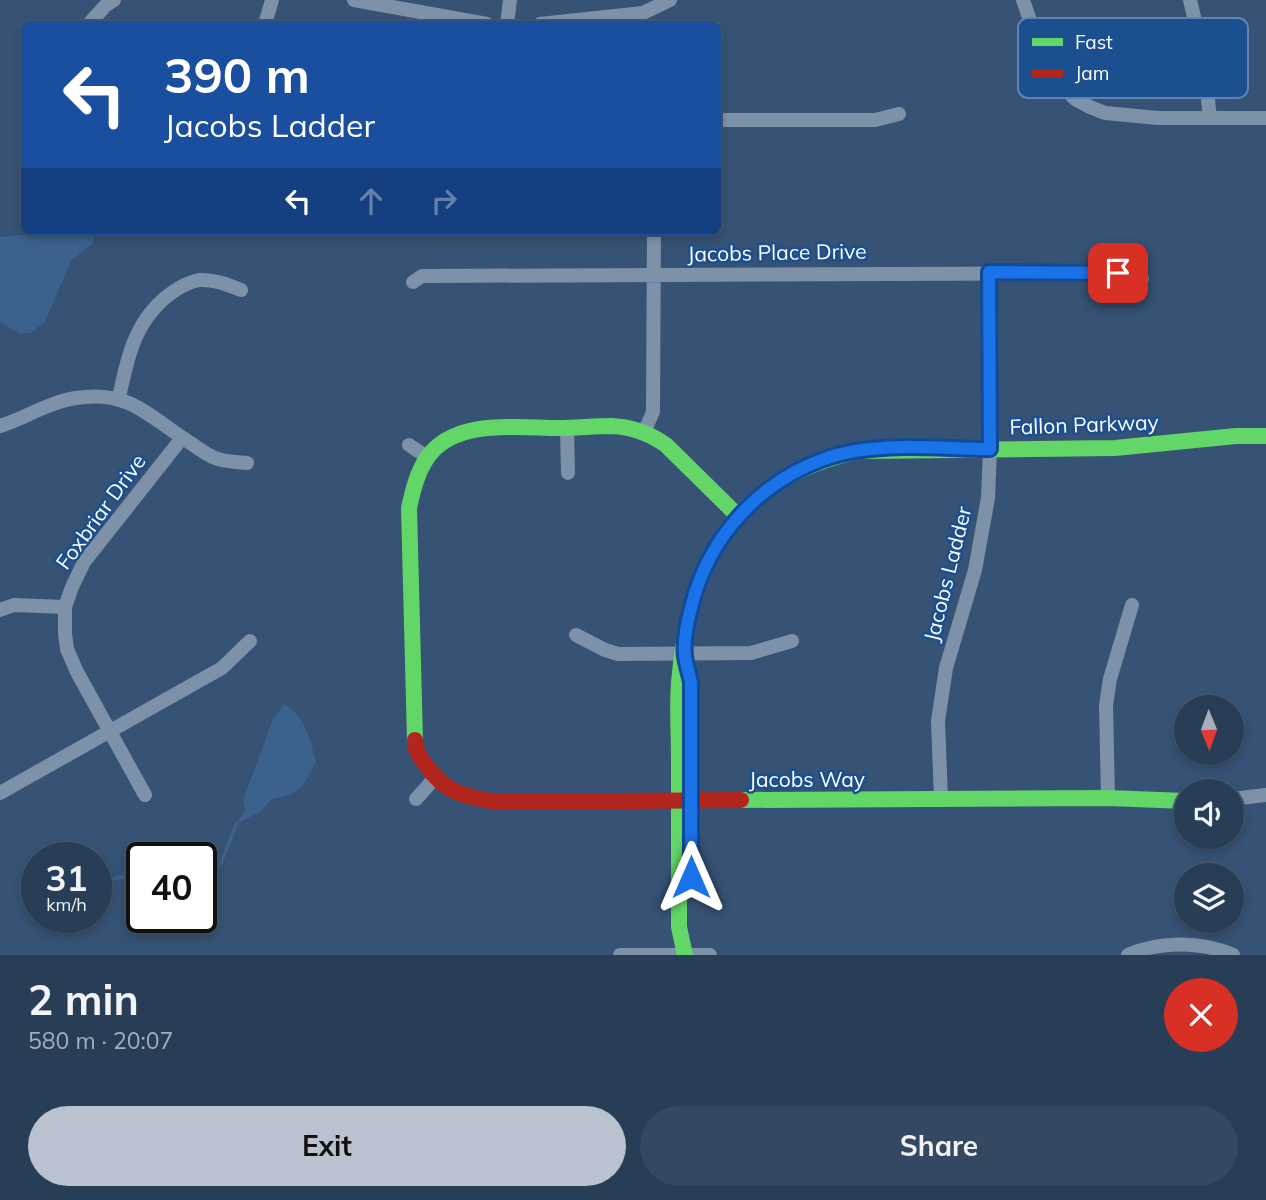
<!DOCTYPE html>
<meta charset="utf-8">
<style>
:root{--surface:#283e57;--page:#344961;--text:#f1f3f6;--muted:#a5aeba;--line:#44576d;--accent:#b9c2ce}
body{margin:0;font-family:Mulish,sans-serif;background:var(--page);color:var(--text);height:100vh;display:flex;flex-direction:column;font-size:26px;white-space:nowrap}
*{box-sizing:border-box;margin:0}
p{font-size:23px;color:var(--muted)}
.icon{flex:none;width:38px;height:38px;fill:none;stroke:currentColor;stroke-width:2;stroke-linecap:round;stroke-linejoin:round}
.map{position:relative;height:955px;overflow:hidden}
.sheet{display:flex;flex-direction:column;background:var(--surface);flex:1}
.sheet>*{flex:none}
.top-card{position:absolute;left:21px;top:21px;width:700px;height:214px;border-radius:10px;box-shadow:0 4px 10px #0003,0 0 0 2px var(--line);background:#1a4fa0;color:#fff;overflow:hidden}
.needle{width:46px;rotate:179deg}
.tools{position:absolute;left:1174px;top:695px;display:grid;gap:14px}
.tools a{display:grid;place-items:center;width:70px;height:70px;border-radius:50%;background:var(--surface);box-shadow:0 4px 10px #0003,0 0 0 2px var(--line);font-size:35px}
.speed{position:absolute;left:21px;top:842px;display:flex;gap:14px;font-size:35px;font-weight:700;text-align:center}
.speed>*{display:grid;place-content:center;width:91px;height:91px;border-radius:50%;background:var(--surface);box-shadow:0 4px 10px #0003,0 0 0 2px var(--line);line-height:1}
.speed small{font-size:18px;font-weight:400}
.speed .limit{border:4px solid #111;border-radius:10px;background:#fff;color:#111}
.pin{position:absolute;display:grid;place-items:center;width:60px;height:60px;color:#fff;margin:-30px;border-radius:14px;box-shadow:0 4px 10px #0006}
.me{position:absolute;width:77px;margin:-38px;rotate:0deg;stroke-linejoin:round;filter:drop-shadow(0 0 5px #0008)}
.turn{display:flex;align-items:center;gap:24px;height:147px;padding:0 28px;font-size:32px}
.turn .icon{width:91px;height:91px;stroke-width:2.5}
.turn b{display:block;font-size:49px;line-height:60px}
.lanes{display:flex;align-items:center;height:66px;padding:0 28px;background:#0003;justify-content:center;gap:35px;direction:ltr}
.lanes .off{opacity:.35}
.round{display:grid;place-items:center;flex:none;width:74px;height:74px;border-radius:37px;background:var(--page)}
.head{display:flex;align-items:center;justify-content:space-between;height:119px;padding:0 28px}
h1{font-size:42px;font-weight:700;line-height:52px}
.cta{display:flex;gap:14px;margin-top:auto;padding:14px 28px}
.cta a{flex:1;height:80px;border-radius:42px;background:var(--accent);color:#111;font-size:28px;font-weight:700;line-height:80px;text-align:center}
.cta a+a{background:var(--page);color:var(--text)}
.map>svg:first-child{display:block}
</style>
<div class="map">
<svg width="1266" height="955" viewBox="0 0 1266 955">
<rect width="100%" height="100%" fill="#365274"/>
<!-- water -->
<path fill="#3b618d" d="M61 231H94L93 243 71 261 45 322 31 333 20 334 0 322V237Z
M284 704C305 715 311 741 316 763L303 785 291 795 272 799 259 813 237 823 245 811 243 800 273 719Z"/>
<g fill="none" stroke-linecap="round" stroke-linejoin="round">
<!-- stream -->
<path stroke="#3b618d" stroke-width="3.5" d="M201 870 221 863 237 823
M96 881 142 874"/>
<!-- street -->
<path stroke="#7d92a8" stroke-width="14" d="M354 0 487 24
M1023 0 1037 41 1055 78 1075 99 1090 107 1105 113 1158 118H1266
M1190 0 1202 50 1210 117
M89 24 105 6 114 0
M265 24 272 0
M507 24 510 0
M540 24 643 13 670 0
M718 120H875L899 114
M413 282 422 276 1118 273 1142 279
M119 398C127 358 135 320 170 294 178 288 189 282 199 280 214 279 228 285 241 290
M0 426C25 418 49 402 76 398 130 389 150 418 192 444 199 449 207 455 215 458 225 462 236 462 247 463
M567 428 568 473
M644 432 653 412 654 231
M409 445 427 457
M0 610 14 605 65 607
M576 635 605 650 618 654 751 653 792 641
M0 793 222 668 250 641
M145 795 77 672 67 649 65 633V607L72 587 84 562 182 438
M1108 798 1106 705 1110 679 1132 605
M416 799 434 779
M1232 799 1266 795
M941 800 938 721 946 668 975 570 988 498 990 449 989 272
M620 955H710
M1128 955C1159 941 1202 941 1233 955"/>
<!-- fast -->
<path stroke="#63d668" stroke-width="16" d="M415 740 409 508C413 490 417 473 427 458 454 418 517 428 558 428 576 428 594 426 612 426 633 427 649 433 666 445L738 516
M741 800 1108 798 1186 801
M685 955 679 927C679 872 679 817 679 762 679 735 677 708 679 682 689 561 734 478 859 451L1115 448 1236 436H1266"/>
<!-- jam -->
<path stroke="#b3261e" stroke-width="16" d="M415 740C415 751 420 757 426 765 445 793 464 796 496 802L741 800"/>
</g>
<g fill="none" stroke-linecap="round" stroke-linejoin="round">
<!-- route casing -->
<g stroke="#114b97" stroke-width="18">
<path id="route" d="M691 877V682C689 673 686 664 685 656 683 640 687 623 691 608 708 537 760 480 830 457 880 441 939 449 990 449L989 272 1118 273"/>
</g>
<!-- route -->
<use href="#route" stroke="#1a73e8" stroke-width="12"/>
</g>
<g text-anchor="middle" stroke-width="5" stroke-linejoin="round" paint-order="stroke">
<!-- street labels -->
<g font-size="21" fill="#fff" stroke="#1b4f8f">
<text transform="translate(777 253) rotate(-1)" y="7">Jacobs Place Drive</text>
<text transform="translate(1084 425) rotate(-2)" y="7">Fallon Parkway</text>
<text transform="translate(101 512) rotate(-54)" y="7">Foxbriar Drive</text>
<text transform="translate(948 574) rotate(-76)" y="7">Jacobs Ladder</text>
<text x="807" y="787">Jacobs Way</text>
</g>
</g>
<!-- legend -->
<rect x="1018" y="18" width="230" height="80" rx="10" fill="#1b4f8f" stroke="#5f84b1" stroke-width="2"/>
<rect x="1032" y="38" width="31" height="8" fill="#63d668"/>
<rect x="1032" y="69" width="31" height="9" fill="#b3261e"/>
<g font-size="19" fill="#fff">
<text x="1075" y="49">Fast</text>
<text x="1075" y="80">Jam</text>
</g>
</svg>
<div class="tools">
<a><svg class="needle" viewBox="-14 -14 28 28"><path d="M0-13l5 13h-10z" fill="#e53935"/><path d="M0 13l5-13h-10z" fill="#a5aeba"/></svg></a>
<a><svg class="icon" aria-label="sound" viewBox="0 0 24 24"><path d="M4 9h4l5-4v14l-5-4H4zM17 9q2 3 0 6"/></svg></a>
<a><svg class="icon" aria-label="layers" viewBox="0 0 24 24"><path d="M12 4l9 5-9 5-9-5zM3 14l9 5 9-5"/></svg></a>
</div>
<div class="speed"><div>31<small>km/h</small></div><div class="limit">40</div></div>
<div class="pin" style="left:1118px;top:273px;background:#d93025"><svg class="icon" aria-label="arrive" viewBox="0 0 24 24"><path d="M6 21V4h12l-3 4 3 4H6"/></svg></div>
<svg class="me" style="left:691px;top:877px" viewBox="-20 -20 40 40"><path d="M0-17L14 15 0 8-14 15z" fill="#1a73e8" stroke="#fff" stroke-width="4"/></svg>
<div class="top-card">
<div class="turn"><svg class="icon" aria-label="left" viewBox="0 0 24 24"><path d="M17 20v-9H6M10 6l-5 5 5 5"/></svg><div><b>390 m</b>Jacobs Ladder</div></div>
<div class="lanes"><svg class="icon" aria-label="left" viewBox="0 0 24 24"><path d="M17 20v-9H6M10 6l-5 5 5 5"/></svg><svg class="icon off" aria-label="ahead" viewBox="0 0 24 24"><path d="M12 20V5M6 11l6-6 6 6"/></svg><svg class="icon off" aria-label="right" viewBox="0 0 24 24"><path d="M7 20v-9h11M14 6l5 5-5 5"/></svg></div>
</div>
</div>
<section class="sheet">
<div class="head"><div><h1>2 min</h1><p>580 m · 20:07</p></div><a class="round" style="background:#d93025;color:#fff"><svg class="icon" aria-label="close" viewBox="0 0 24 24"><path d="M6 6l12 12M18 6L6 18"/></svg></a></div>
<div class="cta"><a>Exit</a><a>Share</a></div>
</section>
